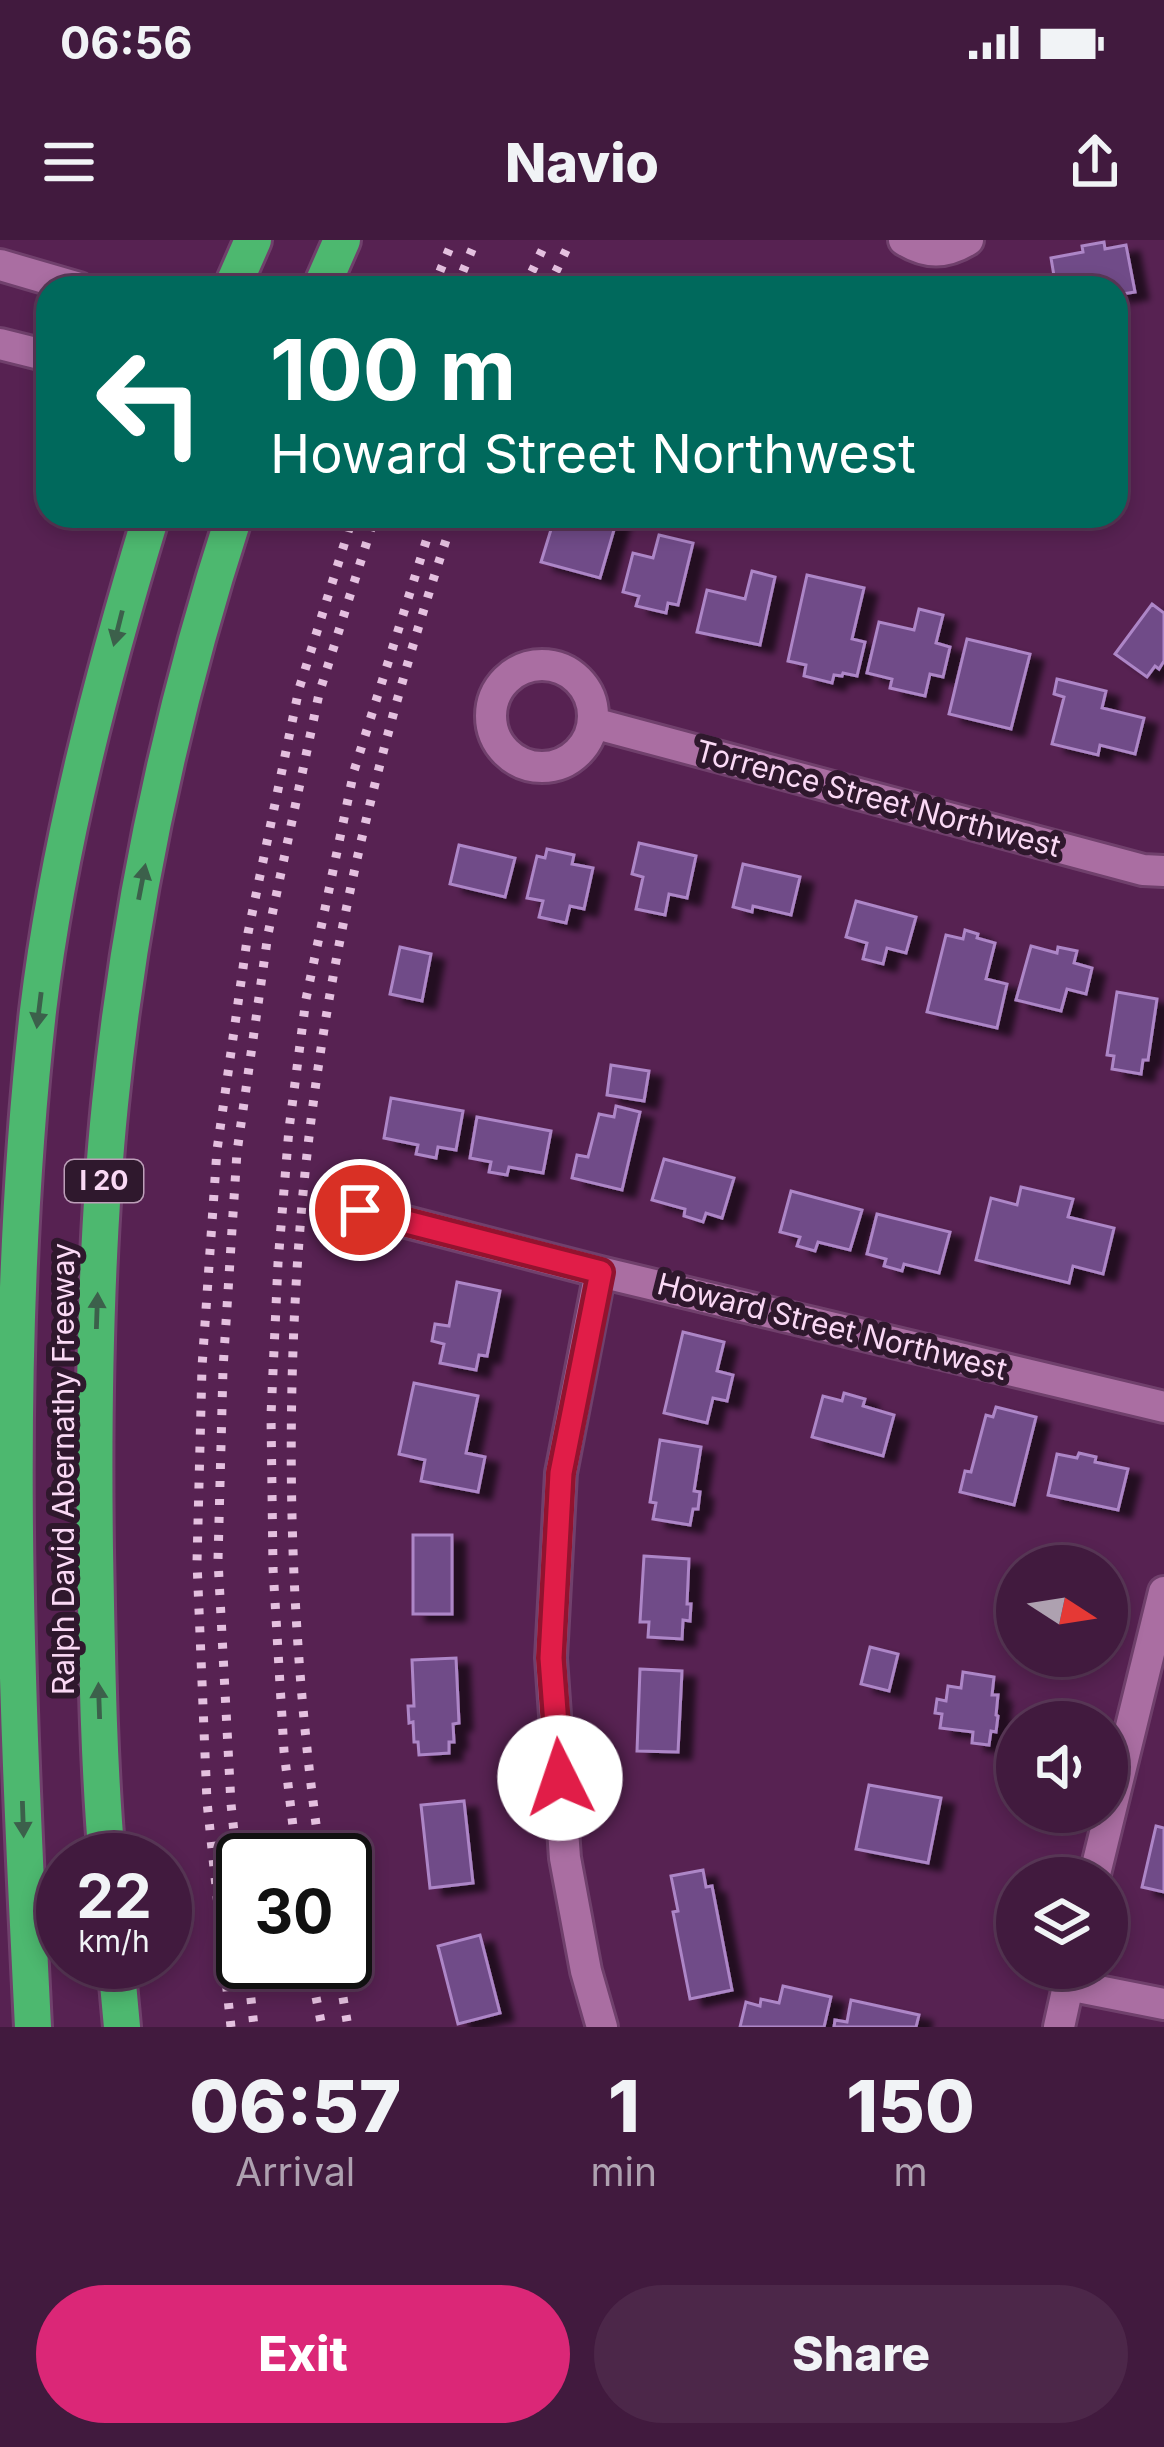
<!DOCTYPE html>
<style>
:root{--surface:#411a3e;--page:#4c2749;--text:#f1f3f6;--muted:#aea1b0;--line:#5a3858;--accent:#db2777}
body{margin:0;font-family:Inter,sans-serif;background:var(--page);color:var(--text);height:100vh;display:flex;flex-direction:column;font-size:45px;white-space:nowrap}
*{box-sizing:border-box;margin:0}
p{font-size:39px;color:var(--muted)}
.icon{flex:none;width:66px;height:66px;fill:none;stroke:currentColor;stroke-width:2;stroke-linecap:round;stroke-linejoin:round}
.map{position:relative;height:1787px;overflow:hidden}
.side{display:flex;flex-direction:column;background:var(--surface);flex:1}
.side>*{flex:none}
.top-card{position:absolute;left:36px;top:36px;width:1092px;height:252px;border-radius:36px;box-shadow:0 6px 18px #0003,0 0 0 3px var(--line);background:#00695c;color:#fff;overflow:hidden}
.needle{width:78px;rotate:102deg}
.fabs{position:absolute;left:996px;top:1305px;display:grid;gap:24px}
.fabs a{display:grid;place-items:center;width:132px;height:132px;border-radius:50%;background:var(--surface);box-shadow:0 6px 18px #0003,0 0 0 3px var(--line);font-size:60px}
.speed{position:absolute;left:36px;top:1593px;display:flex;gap:24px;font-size:60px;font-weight:700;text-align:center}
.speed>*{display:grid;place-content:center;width:156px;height:156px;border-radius:50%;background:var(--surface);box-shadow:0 6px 18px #0003,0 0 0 3px var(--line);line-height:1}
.speed small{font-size:30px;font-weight:400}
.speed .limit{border:6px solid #111;border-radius:18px;background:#fff;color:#111}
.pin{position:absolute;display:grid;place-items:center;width:102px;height:102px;color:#fff;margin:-51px;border:6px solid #fff;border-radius:50%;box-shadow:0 3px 12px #0007}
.me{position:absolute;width:132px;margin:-66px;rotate:356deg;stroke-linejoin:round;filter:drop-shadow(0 0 9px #0008)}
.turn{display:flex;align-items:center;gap:42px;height:252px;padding:0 36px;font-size:54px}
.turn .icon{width:156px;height:156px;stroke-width:2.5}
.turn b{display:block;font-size:84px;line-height:102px}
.eta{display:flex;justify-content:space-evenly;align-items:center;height:204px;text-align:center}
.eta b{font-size:72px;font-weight:800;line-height:84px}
.action{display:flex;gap:24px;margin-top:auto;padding:24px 36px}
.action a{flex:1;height:138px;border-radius:72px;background:var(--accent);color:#fff;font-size:48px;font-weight:800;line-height:138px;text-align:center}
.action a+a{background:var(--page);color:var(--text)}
.status{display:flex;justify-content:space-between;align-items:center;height:84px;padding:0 60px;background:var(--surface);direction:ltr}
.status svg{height:33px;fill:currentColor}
header{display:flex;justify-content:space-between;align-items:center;height:156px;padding:0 36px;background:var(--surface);font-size:54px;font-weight:800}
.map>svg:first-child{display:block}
</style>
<div class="status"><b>06:56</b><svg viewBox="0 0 49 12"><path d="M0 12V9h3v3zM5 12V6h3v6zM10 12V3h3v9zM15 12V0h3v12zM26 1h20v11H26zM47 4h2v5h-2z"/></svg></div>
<header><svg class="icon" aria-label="menu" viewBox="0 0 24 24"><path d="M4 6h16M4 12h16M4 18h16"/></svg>Navio<svg class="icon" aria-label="share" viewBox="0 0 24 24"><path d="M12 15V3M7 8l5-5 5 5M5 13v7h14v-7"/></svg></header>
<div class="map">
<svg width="1164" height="1787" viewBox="0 0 1164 1787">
<defs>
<filter id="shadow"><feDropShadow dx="13" dy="7" stdDeviation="3" flood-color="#0009"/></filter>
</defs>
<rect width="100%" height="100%" fill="#572252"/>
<!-- building -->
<path fill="#704b88" stroke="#ad86c7" stroke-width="3" filter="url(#shadow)" d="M1104 2 1105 9 1126 5 1135 52 1116 55V48H1056L1051 18 1083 12 1082 6Z
M577 276H618L600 338 541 322 553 283 573 289Z
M659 295 693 303 678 365 668 363 666 373 636 366 639 356 623 352 633 313 653 318Z
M752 331 775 337 760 405 697 392 707 350 745 359Z
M807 335 864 348 852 399 865 402 857 436 843 433 842 436 834 435 832 443 804 436 806 425 788 421Z
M1152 364 1164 373V421L1159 429 1155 426 1147 437 1115 414Z
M919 369 943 375 936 403 950 407 943 437 930 434 925 456 890 448 892 439 867 433 879 382 914 390Z
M967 399 1030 414 1011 489 949 474Z
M1057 439 1106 451 1102 468 1144 478 1135 514 1100 505 1098 515 1052 504 1064 457 1054 454Z
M639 603 696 616 687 658 669 654 665 675 636 669 643 637 632 634Z
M459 605 515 618 505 657 450 644Z
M547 609 574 615 572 624 593 628 584 669 570 666 566 683 539 677 543 661 527 658 537 616 545 618Z
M743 624 800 637 791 675 753 666 752 672 733 667Z
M856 661 916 677 906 713 887 708 883 724 863 719 867 703 846 697Z
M965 690 978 694 977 698 995 703 986 739 1007 744 997 788 927 772 946 695 963 699Z
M1031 706 1057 713 1058 707 1077 711 1074 723 1092 728 1086 754 1067 749 1061 771 1016 760Z
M400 707 431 714 422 761 390 754Z
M1117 752 1157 759 1148 820H1143L1141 834 1112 829 1114 816 1107 815Z
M611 825 649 831 644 861 607 855Z
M391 858 463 871 456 910 438 907 436 918 416 914 418 905 384 898Z
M616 866 640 872 622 950 572 938 577 915 588 917 599 874 614 877Z
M477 877 551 891 543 933 509 927 507 935 489 932 491 922 470 918Z
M664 919 734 938 722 978 706 973 703 982 684 976 685 969 652 960Z
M1021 947 1073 959 1068 977 1114 988 1103 1034 1073 1026 1069 1043 976 1020 991 958 1017 965Z
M791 951 862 970 850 1010 818 1002 815 1011 797 1006 800 997 780 992Z
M877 974 950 992 939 1033 904 1024 902 1031 884 1026 886 1019 867 1014Z
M457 1042 500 1051 487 1116 479 1115 476 1130 440 1123 444 1104 432 1101 435 1084 449 1086Z
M683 1092 724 1102 717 1131 733 1135 727 1161 713 1158 707 1183 664 1173Z
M414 1143 478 1156 466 1213 485 1217 478 1252 421 1241 425 1220 399 1214Z
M844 1153 865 1159 863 1166 894 1175 883 1216 812 1197 823 1156 842 1161Z
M996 1167 1036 1177 1014 1265 960 1252 965 1231 971 1232 986 1175 993 1177Z
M660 1200 701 1207 694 1251 700 1252 698 1269H693L690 1285 653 1279 656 1263 650 1262Z
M1079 1213 1096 1217 1095 1222 1128 1229 1118 1270 1048 1255 1057 1214 1077 1218Z
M413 1295H452V1374H413Z
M644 1316 689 1319 687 1364H691L690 1381 683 1380 682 1399 648 1397 649 1382H640Z
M870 1407 898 1414 889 1451 861 1444Z
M456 1418 459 1483 453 1484 454 1502H449V1513L419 1515 418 1502H414L413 1482 409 1483 408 1466H414L412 1420Z
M640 1429 682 1431 678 1512 637 1511Z
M963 1432 994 1437 992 1455H998L996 1475 998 1476 996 1492 991 1491 989 1505 972 1503 973 1492 940 1488 942 1474 935 1473 937 1459 946 1461 948 1446 961 1448Z
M869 1545 941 1558 928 1623 856 1609Z
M464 1561 473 1643 430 1648 421 1565Z
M1156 1586 1164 1588V1652L1142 1647Z
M703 1630 706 1647 712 1646 732 1750 690 1759 673 1672 678 1671 671 1636Z
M480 1695 500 1773 458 1784 438 1706Z
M783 1746 831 1757 824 1787H740L746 1762 760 1766 761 1759 779 1763Z
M851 1760 919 1775 916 1787H834L835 1780 847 1782Z"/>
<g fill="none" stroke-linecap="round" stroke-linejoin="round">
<!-- minor casing -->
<g stroke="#70406c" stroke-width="36">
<path id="minor" d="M904 0C927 14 945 14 968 0
M0 25 79 48
M0 104 48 116
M491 476a51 51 0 1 1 102 0a51 51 0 1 1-102 0Z
M593 483 1143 630 1164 631
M360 970 600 1032 1164 1167
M600 1032 561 1233 551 1418 565 1618 586 1731 602 1787
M1094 1638 1164 1352
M1068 1745 1164 1764
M1059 1787 1072 1728"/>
</g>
<!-- highway casing -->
<g stroke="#70406c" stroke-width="42">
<path id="highway" d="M232 48 253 0
M321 48 342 0
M107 1620C98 1517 97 1414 95 1310 93 1162 95 1012 110 864 130 664 172 467 234 276
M116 1722 122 1787
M33 1787C16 1448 0 1109 38 771 58 604 102 437 151 276"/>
</g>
<!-- minor -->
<use href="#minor" stroke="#aa6ea2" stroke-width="30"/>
<!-- highway -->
<use href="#highway" stroke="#4db86f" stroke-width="36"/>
<!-- rail -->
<path stroke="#e4c0df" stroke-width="9" stroke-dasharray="6 12" stroke-linecap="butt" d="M433 48 453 0
M456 48 476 0
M524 48 547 0
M548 48 571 0
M297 1620 284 1511 273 1328 271 1175 278 1023 289 889 306 759 354 531 434 276
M321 1620C290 1408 283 1190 301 976 321 738 378 502 454 276
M243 1678 231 1564 218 1320 223 1129 237 912 268 694 319 454 375 276
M247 1722 254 1787
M309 1722 322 1787
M337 1722 348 1787
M231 1787 207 1562 197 1322 202 1127 217 910 248 693 299 449 353 276"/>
</g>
<!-- one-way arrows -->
<defs><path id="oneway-solid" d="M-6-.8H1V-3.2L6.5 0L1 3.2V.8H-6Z" transform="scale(3)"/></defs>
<g fill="#3c604b">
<use href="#oneway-solid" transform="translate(118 388) rotate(104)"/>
<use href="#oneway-solid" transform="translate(142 642) rotate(-79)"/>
<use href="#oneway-solid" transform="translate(39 770) rotate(97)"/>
<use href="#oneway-solid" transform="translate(97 1071) rotate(-88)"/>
<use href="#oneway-solid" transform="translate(99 1461) rotate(-92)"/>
<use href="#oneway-solid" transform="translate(23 1579) rotate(88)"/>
</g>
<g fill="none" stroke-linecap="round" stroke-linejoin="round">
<!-- route casing -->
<g stroke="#92132f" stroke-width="30">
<path id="route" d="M360 970 601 1032 561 1233 551 1418 560 1538"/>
</g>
<!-- route -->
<use href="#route" stroke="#e11d48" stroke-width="21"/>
</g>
<g text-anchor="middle" stroke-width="12" stroke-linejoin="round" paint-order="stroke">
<!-- shield labels -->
<rect fill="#2f182d" stroke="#bd9fb9" stroke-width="3" x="65" y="920" width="78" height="42" rx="9"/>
<g font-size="27" font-weight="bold" fill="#fad9f5">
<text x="104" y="950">I 20</text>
</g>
<!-- street labels -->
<g font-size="30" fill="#fad9f5" stroke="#2f182d">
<text transform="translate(878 559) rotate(15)" y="10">Torrence Street Northwest</text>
<text transform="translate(832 1087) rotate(14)" y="10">Howard Street Northwest</text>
<text transform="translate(64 1229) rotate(-90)" y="10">Ralph David Abernathy Freeway</text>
</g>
</g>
</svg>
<div class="fabs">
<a><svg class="needle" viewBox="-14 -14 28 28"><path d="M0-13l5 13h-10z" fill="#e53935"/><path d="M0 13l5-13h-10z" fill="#aea1b0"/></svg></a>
<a><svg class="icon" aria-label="sound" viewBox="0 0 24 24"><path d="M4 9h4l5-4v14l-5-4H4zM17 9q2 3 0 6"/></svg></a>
<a><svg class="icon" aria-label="layers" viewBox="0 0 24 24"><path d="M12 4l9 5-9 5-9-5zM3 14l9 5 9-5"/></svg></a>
</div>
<div class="speed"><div>22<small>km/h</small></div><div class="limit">30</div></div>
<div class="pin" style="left:360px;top:970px;background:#d93025"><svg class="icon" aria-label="arrive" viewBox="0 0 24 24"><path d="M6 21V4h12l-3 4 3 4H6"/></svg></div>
<svg class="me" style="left:560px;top:1538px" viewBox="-20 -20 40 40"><circle r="19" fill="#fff"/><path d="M0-13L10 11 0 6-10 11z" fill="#e11d48"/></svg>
<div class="top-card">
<div class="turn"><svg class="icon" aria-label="left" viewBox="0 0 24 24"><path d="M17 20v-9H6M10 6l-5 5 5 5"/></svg><div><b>100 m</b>Howard Street Northwest</div></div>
</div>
</div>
<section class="side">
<div class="eta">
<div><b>06:57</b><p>Arrival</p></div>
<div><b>1</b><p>min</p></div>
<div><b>150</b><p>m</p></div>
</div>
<div class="action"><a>Exit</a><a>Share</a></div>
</section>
